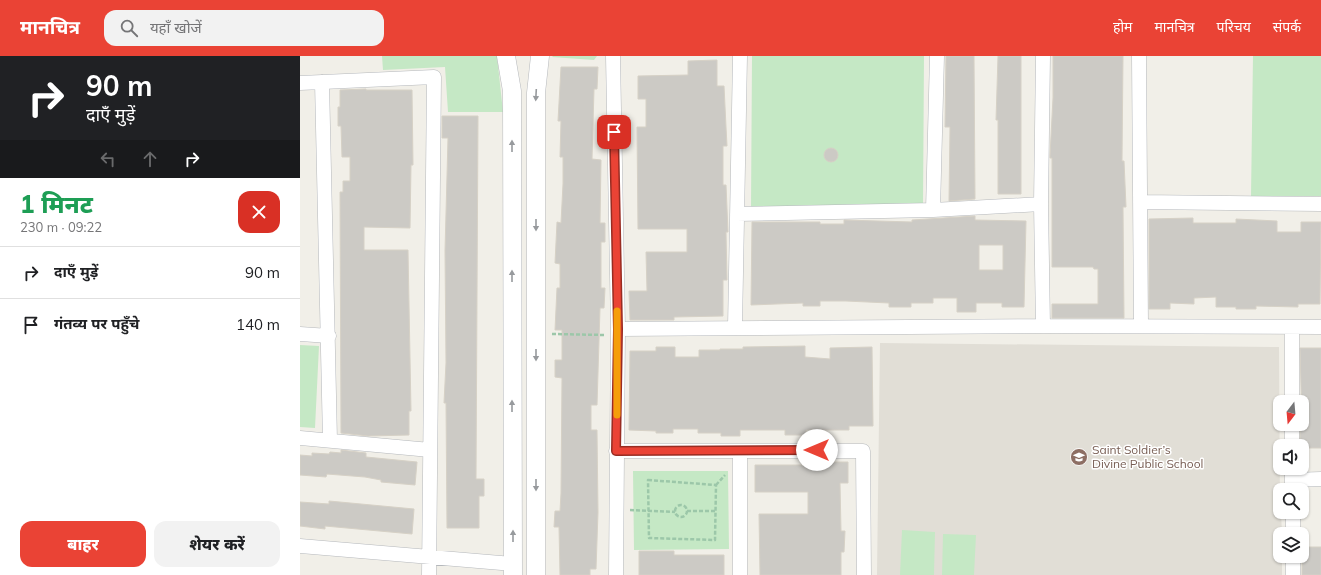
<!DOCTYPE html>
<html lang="hi">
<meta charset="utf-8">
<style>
:root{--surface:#fff;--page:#f2f2f2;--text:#202124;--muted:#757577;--line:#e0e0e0;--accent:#ea4335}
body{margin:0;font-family:Mulish,"Noto Sans Devanagari",sans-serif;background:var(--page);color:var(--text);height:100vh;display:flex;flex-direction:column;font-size:15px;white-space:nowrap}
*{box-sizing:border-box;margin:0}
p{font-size:13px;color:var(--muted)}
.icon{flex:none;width:22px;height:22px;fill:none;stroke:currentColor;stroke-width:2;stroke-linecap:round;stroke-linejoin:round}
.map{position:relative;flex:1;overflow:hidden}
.drawer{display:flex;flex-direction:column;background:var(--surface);width:300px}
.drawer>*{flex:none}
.banner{background:#202124;color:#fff;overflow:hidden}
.needle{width:26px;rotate:196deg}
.tools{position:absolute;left:973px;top:339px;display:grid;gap:8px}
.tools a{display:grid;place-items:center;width:36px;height:36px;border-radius:8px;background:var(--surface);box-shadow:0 1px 3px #0004;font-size:20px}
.pin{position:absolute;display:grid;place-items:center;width:34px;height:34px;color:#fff;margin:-17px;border-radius:8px;box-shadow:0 2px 6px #0006}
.me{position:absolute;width:44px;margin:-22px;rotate:270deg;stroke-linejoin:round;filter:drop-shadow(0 0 3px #0008)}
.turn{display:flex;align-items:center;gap:14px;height:84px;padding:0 20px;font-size:18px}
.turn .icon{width:52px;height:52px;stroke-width:2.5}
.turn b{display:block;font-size:28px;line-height:34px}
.lanes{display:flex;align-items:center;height:38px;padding:0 20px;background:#0003;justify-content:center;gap:20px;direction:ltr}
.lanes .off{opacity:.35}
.round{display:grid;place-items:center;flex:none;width:42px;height:42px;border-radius:12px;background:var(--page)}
.head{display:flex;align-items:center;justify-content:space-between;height:68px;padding:0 20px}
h1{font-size:24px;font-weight:800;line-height:30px;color:#1e9e55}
.action{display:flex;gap:8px;margin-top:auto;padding:8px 20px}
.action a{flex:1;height:46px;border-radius:12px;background:var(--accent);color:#fff;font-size:16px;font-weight:800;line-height:46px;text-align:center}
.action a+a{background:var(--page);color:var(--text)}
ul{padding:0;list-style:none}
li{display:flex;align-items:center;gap:12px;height:52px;padding:0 20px;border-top:1px solid var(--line)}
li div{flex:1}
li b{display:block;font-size:15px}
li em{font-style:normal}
header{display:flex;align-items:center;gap:24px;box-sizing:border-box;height:56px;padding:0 20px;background:var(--accent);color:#fff}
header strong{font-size:19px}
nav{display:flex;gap:22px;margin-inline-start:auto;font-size:14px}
.search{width:280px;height:36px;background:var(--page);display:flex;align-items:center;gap:10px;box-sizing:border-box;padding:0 14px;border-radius:12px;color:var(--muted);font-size:15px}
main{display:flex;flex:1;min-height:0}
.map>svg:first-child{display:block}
</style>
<header>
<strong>मानचित्र</strong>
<div class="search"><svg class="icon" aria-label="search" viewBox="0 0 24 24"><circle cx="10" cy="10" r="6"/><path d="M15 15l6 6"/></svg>यहाँ खोजें</div>
<nav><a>होम</a><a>मानचित्र</a><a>परिचय</a><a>संपर्क</a></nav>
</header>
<main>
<section class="drawer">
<div class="banner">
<div class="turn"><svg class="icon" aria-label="right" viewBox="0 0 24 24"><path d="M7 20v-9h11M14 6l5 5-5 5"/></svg><div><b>90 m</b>दाएँ मुड़ें</div></div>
<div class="lanes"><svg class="icon off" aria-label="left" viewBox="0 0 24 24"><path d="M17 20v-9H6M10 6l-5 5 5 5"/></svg><svg class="icon off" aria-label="ahead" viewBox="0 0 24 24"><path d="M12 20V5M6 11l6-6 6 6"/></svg><svg class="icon" aria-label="right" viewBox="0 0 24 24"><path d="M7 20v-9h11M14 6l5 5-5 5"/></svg></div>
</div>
<div class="head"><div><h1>1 मिनट</h1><p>230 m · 09:22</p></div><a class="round" style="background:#d93025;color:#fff"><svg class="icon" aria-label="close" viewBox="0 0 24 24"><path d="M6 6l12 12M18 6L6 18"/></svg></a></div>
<ul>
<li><svg class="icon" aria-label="right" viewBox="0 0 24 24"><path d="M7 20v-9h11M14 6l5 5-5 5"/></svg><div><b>दाएँ मुड़ें</b></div><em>90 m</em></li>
<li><svg class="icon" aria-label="arrive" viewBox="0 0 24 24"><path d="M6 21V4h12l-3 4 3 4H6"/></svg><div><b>गंतव्य पर पहुँचे</b></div><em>140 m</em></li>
</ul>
<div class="action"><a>बाहर</a><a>शेयर करें</a></div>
</section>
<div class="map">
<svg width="1021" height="519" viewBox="0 0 1021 519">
<rect width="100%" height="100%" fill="#f1efe8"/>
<!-- education -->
<path fill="#e1ded6" d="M580 287 979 291 980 456H981L982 478H980V500H982V519H577Z"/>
<!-- green -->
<path fill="#c5e8c5" d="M82 0H197L203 56H148L145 11 83 14Z
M253 0H297L294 4 252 1Z
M452 0H624L623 151 451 152Z
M953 0H1021V140H951Z
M0 289 19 290 15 372 0 371Z
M333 415H428L429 493 334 494Z
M602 474 635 476 634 519H600Z
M643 478 676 479 674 519H642Z"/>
<!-- building -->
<path fill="#cccac5" stroke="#d6d1c6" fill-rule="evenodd" d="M646 0H674L675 143 649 145 650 71H645Z
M698 0H721V138H698V64H696Z
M753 0H823L822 105H824L826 151H823L824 262H752V248H798V213H794L793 211H752V102H750V100L753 42Z
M417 4V30H424L426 71 427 90H423V129H426L428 176H426L427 224H423V260L374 261V264H330L329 235H347L346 196H387V173H338L337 71H346V43H338V20L388 19V5Z
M261 11H298L297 33H294L292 103 301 104 300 167H305V186H301V232H305L304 252H300L297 349H291V374H297L298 456 296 513H290V519H260L259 471H254L255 455H260L261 437 262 322 255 321V304H262V274H255L257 232H260V208L255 207 257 166 261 167 263 128V101H260L261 65H258Z
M66 33V34H112L113 109H111L110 172 64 171V194H108L111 355H109V379L68 380 41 377 40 136H43V125H50V101H42L41 70H38V51H40V34Z
M142 60H178L176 423H184V440H179V472H147L146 347H144L146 307 145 195 148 82H142Z
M524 99a7 7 0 1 1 14 0a7 7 0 1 1-14 0Z
M675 160V164L726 165 724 251H702V247H676V256H657V242H633V247H611V251H589V247L546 245H520V250H503V247L451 249 452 166H520V168H544V164L612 166V164ZM679 189H703V214H679Z
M893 162V167H936V163L977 165V176H1001V166H1021L1020 248H998V251L956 250V253H936V251H916V241L894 242V248L870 247V253H849V163Z
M505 290V301L530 303V292L572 291 573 370H549V374H506V379H485V374H440V380H421V377H398V373H373V377H356V375L329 374 330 295H356V291H375V301H399V294H420V293H443V291Z
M1000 292H1021V392H1002L1000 390V368H1002Z
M41 394 66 397V401L117 406 115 429 81 426V424L65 421 27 418 26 421 0 419V399L12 400V397L29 398 30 396 41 397Z
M511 406H548V427H540L541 475H545L544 496H541V519H460L459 458H508V436H455V409H511Z
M29 445 114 453 112 478 25 470V473L0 470V446L29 448Z
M1002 491H1021V519H1002Z
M339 495H374V499H424V519H339Z"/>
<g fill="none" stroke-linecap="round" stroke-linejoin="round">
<!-- minor casing -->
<g stroke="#b5b8bc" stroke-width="15">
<path id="minor" d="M313 0 318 273 316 519
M839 0 841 270
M22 26 30 384
M0 27 134 21 129 519
M840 146 1021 148
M633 154 637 0
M437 158 633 154 741 148
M743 270 741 148 743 0
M435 271 440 0
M992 271V346
M318 273 743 270 1021 271
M0 278 29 280
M992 368V390
M0 382 130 394
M316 395H563L564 519
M440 395V519
M992 412V434
M992 424 1021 423
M993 456V478
M0 490 213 508
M993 500V519"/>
</g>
<!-- tertiary casing -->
<g stroke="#b5b8bc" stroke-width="19">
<path id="tertiary" d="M206 0 212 35 213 519
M236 519V37L240 0"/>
</g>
<!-- path -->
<path stroke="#9cc7a9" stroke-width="2.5" stroke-dasharray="4 2" stroke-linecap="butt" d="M252 278 305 279
M348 424 416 429 415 484 349 482Z
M416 429 425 419
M375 455a6 6 0 1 1 12 0a6 6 0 1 1-12 0Z
M330 454 375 456
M387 455H415"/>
<!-- minor -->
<use href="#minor" stroke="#fff" stroke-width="14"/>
<!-- tertiary -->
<use href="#tertiary" stroke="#fff" stroke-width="18"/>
</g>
<!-- one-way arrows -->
<defs><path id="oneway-solid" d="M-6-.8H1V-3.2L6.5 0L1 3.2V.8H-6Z"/></defs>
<g fill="#979a9d">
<use href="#oneway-solid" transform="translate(236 39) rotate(93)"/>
<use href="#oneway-solid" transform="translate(212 90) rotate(-90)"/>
<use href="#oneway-solid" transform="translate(236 169) rotate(90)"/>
<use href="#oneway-solid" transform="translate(212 220) rotate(-90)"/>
<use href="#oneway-solid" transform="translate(236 299) rotate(90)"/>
<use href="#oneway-solid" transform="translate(212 350) rotate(-90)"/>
<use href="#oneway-solid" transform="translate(236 429) rotate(90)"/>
<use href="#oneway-solid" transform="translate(213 480) rotate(-90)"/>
</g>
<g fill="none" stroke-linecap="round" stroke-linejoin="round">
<!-- route casing -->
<g stroke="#982c22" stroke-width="10">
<path id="route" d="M314 76 318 273 316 395 517 394"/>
</g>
<!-- route -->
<use href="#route" stroke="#ea4335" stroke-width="7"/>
<!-- slow -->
<path stroke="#f59e0b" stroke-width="7" d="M317 359V255"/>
</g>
<!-- icons -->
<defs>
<g id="school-disc" transform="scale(0.9)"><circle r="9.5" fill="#8d6e63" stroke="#fff"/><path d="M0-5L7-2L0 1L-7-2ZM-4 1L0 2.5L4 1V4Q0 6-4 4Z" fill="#fff"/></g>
</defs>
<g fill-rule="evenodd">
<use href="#school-disc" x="779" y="401"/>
</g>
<g text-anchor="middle" stroke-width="3" stroke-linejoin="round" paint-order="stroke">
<!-- education labels -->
<g font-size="12" fill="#785e54" stroke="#fff" text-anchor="start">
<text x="792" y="398">Saint Soldier’s<tspan x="792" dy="14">Divine Public School</tspan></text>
</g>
</g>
</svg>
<div class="tools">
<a><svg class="needle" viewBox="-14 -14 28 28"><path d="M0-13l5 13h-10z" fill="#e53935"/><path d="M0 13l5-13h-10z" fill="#757577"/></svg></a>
<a><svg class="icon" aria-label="sound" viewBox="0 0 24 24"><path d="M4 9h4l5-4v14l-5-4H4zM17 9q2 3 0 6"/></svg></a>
<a><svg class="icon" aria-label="search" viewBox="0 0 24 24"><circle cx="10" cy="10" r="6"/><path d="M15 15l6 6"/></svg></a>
<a><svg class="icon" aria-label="layers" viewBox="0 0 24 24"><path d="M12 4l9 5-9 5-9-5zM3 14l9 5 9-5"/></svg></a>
</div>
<div class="pin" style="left:314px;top:76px;background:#d93025"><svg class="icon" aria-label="arrive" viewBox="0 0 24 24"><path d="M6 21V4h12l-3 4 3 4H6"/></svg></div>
<svg class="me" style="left:517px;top:394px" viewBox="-20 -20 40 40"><circle r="19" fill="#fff"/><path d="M0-13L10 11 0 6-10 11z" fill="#ea4335"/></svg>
</div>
</main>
